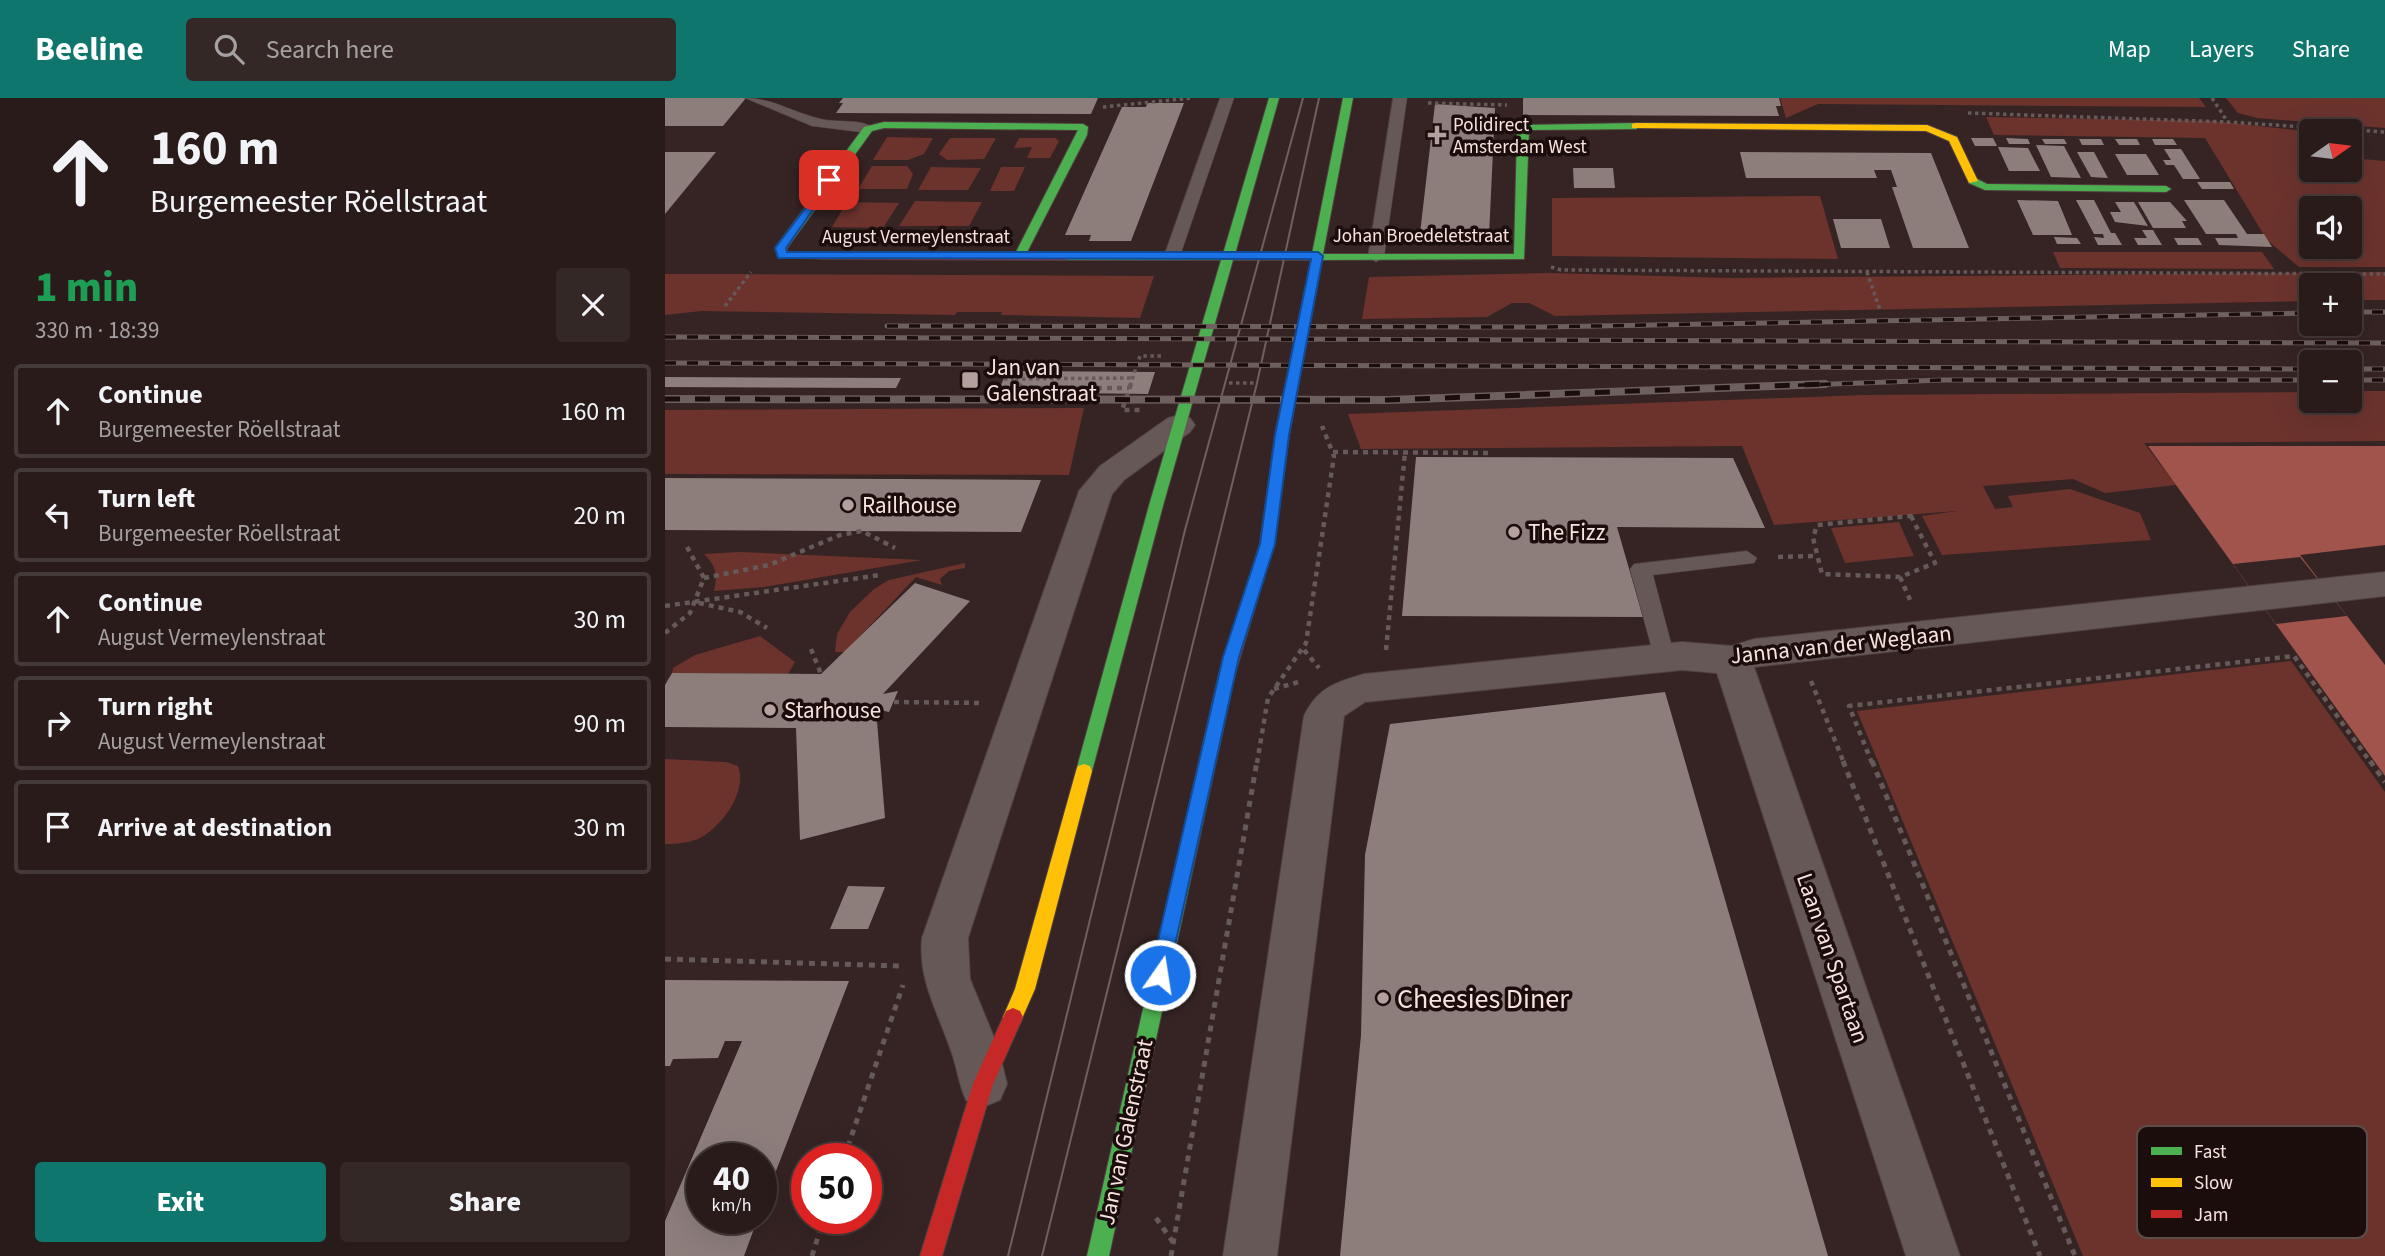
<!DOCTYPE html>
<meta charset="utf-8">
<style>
:root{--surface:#281b1a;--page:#342827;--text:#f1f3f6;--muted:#a5a1a2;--line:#443939;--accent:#0f766e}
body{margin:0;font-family:"Source Sans 3",sans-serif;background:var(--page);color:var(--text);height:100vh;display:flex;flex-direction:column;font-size:26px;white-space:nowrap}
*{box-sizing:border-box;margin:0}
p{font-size:23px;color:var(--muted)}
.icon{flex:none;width:38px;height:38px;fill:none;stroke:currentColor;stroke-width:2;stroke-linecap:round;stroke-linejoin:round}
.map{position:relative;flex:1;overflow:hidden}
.sheet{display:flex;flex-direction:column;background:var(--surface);width:665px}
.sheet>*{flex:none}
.top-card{background:#281b1a;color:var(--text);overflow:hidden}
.needle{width:46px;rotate:76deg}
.fabs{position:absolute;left:1634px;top:21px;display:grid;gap:14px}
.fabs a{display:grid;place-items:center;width:63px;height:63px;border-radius:7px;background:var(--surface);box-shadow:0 7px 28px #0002,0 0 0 2px var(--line);font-size:35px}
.speed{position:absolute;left:21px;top:1045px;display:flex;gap:14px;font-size:35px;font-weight:700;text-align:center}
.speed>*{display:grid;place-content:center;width:91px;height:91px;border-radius:50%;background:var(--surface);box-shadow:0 7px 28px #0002,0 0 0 2px var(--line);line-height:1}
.speed small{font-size:18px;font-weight:400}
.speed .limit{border:10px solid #d22;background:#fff;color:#111}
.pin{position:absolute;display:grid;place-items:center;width:60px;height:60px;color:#fff;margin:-30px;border-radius:14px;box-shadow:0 4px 10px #0006}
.me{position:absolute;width:77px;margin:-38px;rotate:13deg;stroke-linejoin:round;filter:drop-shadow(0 0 5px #0008)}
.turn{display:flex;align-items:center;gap:24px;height:147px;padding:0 35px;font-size:32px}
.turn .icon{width:91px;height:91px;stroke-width:2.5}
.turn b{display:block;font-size:49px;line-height:60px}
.round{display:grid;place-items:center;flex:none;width:74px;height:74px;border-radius:7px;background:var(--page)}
.summary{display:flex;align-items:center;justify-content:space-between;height:119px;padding:0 35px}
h1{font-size:42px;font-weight:800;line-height:52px;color:#1e9e55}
.cta{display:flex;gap:14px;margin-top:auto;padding:14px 35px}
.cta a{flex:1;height:80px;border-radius:7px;background:var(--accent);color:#fff;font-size:28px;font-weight:800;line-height:80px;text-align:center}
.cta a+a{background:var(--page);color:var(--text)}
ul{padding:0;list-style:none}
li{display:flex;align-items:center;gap:21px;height:94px;margin:0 14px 10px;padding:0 21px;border:4px solid var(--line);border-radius:7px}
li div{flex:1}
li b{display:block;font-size:26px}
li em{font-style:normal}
header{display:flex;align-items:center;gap:42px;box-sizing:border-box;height:98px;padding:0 35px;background:var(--accent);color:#fff}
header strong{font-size:33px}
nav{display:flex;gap:38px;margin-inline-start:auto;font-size:24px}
.search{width:490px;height:63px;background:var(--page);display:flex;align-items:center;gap:18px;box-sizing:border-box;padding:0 24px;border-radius:7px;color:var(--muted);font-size:26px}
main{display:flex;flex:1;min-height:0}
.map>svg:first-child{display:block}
</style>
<header>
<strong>Beeline</strong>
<div class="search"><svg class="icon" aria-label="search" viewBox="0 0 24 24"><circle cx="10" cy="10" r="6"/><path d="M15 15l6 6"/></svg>Search here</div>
<nav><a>Map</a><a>Layers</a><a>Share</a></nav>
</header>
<main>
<section class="sheet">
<div class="top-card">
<div class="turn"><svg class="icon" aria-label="ahead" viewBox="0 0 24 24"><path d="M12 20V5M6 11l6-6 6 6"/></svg><div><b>160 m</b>Burgemeester Röellstraat</div></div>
</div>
<div class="summary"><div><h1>1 min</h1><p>330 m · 18:39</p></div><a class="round"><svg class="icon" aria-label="close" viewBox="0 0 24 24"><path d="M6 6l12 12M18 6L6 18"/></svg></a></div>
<ul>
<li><svg class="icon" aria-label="ahead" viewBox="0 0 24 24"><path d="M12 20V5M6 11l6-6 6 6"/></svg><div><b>Continue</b><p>Burgemeester Röellstraat</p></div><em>160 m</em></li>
<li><svg class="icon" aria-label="left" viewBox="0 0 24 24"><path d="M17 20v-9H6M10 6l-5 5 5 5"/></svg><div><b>Turn left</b><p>Burgemeester Röellstraat</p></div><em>20 m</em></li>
<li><svg class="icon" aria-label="ahead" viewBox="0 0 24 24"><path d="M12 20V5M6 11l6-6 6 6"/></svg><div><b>Continue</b><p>August Vermeylenstraat</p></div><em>30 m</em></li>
<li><svg class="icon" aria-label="right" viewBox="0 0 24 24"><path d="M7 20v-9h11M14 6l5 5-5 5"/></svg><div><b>Turn right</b><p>August Vermeylenstraat</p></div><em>90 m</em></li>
<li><svg class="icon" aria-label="arrive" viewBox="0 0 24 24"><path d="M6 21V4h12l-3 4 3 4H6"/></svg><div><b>Arrive at destination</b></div><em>30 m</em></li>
</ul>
<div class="cta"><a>Exit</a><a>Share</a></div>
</section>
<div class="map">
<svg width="1720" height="1158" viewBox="0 0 1720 1158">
<rect width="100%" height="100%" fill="#352423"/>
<!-- green -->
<path fill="#6c332d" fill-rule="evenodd" d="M1115 0H1534L1541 9 1153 6 1121 20Z
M1561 0H1720V30L1592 20 1573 15Z
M1321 19 1548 23 1647 34V72H1685V60L1720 63V169H1634L1602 142 1540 40 1329 37ZM1647 110H1685V149H1647Z
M222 39 268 40 259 56 243 62H208Z
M285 40H331L319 61 282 62 274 56Z
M354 40H390L394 43 385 60H362L367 49 349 50Z
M207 68H242L248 76 242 91H193Z
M266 69 316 70 303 92H253Z
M336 69H360L349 93H325Z
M1155 98 1173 161 887 158V100Z
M250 103 317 104 304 128H234Z
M182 104 234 105 218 130 167 129Z
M1388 154H1597L1609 171 1395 170Z
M1720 174V202H1685V187H1647V203L890 218 864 205H847L822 219 697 221 704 179 885 175 1065 180Z
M0 176H66L489 178 475 220 336 217 337 214H292L290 217 36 213 0 217Z
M1685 293H1720V343L1479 345 1511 387 1440 395 1408 381 1318 388 1330 411 1348 409 1343 398 1405 391 1475 415 1486 442 1277 457 1257 418 1292 413 1109 427 1077 348 696 351 683 316 1199 297 1647 294V303H1685Z
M419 310 404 377 0 376V312Z
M1234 424 1249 458 1180 465 1166 430Z
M74 454 257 462 99 489 49 493C53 476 51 468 39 456Z
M300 465V470L284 473 275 481 277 487 251 479 180 554H170L172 536 185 514 209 491 224 482Z
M95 538 130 564 123 576 7 575 8 570 30 557Z
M1626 563 1720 694V1158H1418L1192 613Z
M0 661 61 664 73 668C83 694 56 730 33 741 23 745 11 746 0 746Z"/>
<!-- water -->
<path fill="#a0544c" d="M1483 348H1720V447L1635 457 1720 567V678Z"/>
<!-- pier -->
<path fill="#352423" d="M1635 459 1682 518 1611 526 1568 466Z"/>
<!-- building -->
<path fill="#8d7e7c" d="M0 0H81L58 28H0Z
M178 0H433L426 16 171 15 178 5H174Z
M858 0H1114L1116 8H1111L1114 18 858 17Z
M482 5H519L466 143H424L426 137H400L457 9H481Z
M770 6 830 10 824 138H797L796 145 754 144Z
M1306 40H1328L1332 48H1310Z
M1341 40 1363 41 1365 46H1344Z
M1377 41H1399L1402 46H1380Z
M1414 41H1436L1439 47H1417Z
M1450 41H1472L1475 47H1454Z
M1487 41H1508L1512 47H1490Z
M1371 47 1399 48 1416 80 1386 79Z
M1333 49 1363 50 1375 73H1344Z
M1499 51H1516L1535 81H1518L1509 67H1501L1498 62H1506Z
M0 54H51L0 116Z
M1075 54 1266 55 1304 150H1248L1227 89H1232L1226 72H1209L1212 80H1081Z
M1412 54H1429L1443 80 1426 79Z
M1450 56H1481L1494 77H1462Z
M908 70H948L950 90H909Z
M1532 84H1565L1569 91H1537Z
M1352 102 1393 103 1407 137H1368Z
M1411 102H1429L1446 135H1450L1457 147H1433L1429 139 1439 140 1438 136H1429Z
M1519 102H1559L1582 136H1599L1607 149 1554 147 1550 140H1573L1571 136H1541Z
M1450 104H1469L1483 128 1450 124 1445 114H1456Z
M1473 104H1505L1522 123H1517L1521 130H1488Z
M1168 121H1216L1225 150H1176Z
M1477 132H1488L1497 147H1473L1469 140H1482Z
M1389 139 1412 140 1416 146H1392Z
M1509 140H1533L1537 147H1513Z
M342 273 490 274 483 296 333 294Z
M0 279 236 280 231 290 0 289Z
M751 359 1068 360 1100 430 952 429 978 519 737 518Z
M0 380 233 381 376 382 356 434 176 433 0 432Z
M250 485 305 503 218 596 233 593 224 614 211 611 220 720 135 742 131 630 0 629V587L7 575 156 576Z
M1000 594 1163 1158H675L696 937 700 757 725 626Z
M183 788 220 789 203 831H165Z
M0 882 184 883 96 1112V1060H37V1120H93L79 1158H0V1123L77 943H60L53 960 8 961 5 968H0Z"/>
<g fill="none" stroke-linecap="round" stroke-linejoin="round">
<!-- lane casing -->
<g stroke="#504040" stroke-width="1">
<path id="lane" d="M80 0C108 0 129 15 156 21 172 25 198 20 210 31L203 35 147 28Z
M555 0H569L515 158 513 161H501L499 158Z
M728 0H742L719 159 711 164 703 159Z
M1082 453 1092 460 1089 465 988 477 1010 560 1007 566H991L965 471 969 466Z"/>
</g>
<!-- street casing -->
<g stroke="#504040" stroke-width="2">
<path id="street" d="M514 317 525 320 530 327 525 334 459 382 447 396 303 840 305 881 333 949 342 986 335 1002 318 1009 301 1002C293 985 292 967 285 950 272 912 253 882 257 840L414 393 435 368 503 320Z
M1720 474V498L1089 569 1295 1158H1241L1052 575 1017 572 700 604 679 618 612 1158H558L639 618C652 590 671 584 699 576L1017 544 1067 548 1089 541Z"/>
</g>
<!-- fast casing -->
<g stroke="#504040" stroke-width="2">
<path id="fast" d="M604 0H614L570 156H647L678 0H688L658 156H849L852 35 857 27 971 25 976 28 971 31 864 32 859 161 657 162 624 337 617 390 610 394 603 390 610 337 646 162H568L499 404 427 673 425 678H413L411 673 485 404 556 162H401L395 159 401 156H558Z
M219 24 418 26 423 29 422 37 359 160 349 158 413 32 219 30 207 33 122 150V154L164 157V161L113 159 110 150 199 29Z
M1304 81H1312L1322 86 1501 88 1506 91 1501 94 1320 92 1304 85Z
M562 570 570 576 444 1158H422L554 576Z"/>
</g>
<!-- slow casing -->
<g stroke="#504040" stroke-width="2">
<path id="slow" d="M971 25 1262 27 1292 39 1313 83 1304 85 1284 43 1261 33 967 30V26Z
M419 666 425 668 427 673 370 891 355 925 348 928 341 925 338 919 350 891 411 673 413 668Z"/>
</g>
<!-- jam casing -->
<g stroke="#504040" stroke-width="2">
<path id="jam" d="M160 156H401L407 159 401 162 156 161 154 159Z
M610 386 617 390 609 446 570 576 562 582 554 576 595 446 603 390Z
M348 910 355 913 358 919 328 986 277 1158H255L308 986 341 913Z"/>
</g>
<!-- path-far2 -->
<path stroke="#655a59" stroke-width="3.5" stroke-dasharray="3.5 3.5" stroke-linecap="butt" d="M1547 0 1562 23
M763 5 842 7
M438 9 527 0
M1303 15 1563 24 1720 34
M886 169 896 172 1720 176
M1202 174 1215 212
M60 208 86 174
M339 281H350L355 288
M350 281 467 280
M564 285H590
M465 288 475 258H498"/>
<!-- path-far1 -->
<path stroke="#655a59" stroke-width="4.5" stroke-dasharray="5 5" stroke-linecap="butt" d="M354 286 357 290H464
M466 286 457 312H476
M668 354 825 355
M1246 418 1270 465 1235 479 1157 476 1148 440 1152 427Z
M1113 459 1150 458
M1235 479 1246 504
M39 480 104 467 175 437 197 433 230 450
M34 505 75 514 102 530
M0 508 215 477
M0 535 25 515 39 480 22 449
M146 551 156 576
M639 552 654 570
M721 552 740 354
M1146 583 1179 665
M609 591 637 583
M229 604 319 605
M592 665 603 600 641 545 669 358 657 328
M1207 665 1184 608 1629 558 1706 665"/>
<!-- path -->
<path stroke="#655a59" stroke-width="5" stroke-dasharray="6 6" stroke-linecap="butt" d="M1178 663 1375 1158
M1207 663 1410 1158
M1705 663 1720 684
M0 861 237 868
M179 1060 238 887
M491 1120 508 1144
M147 1158 159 1120
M506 1158 592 663"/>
<!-- lane -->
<use href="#lane" fill="#665856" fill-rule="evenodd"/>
<!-- street -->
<use href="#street" fill="#665856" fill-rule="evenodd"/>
<!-- fast -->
<use href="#fast" fill="#4caf50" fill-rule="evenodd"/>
<!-- slow -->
<use href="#slow" fill="#ffc107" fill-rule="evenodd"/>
<!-- jam -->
<use href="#jam" fill="#c62828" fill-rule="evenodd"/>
<!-- tram -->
<path stroke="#6e605f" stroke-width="2" d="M343 1158 520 432 638 0
M377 1158 592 285 654 0"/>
<!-- rail-far1 casing -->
<g stroke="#6e605f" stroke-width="5">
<path id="rail-far1" d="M1685 214H1720
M222 228 876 229 1647 215
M0 239 1720 245
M0 265 1647 271
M1685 271H1720
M1685 282H1720
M1111 288 1278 282H1647"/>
</g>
<!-- rail casing -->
<g stroke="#6e605f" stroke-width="8">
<path id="rail" d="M0 301 723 302 1160 286"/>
</g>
<!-- rail-far1 -->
<use href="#rail-far1" stroke="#1b0d0b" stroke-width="3.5" stroke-dasharray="11" stroke-linecap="butt"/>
<!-- rail -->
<use href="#rail" stroke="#1b0d0b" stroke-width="5" stroke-dasharray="15" stroke-linecap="butt"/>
</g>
<!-- route -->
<path fill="#1a73e8" stroke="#114b97" stroke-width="2" d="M164 79 169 82 121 150 122 154H653L658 158 624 337 610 446 574 559 502 883 495 886 488 883 485 877 558 559 595 446 610 337 646 161 113 160 110 150Z"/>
<!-- markers -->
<g fill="#b4a09d" stroke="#1b0d0b" stroke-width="2.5">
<path d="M768.5 26.5h7v7h7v7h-7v7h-7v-7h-7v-7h7z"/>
<rect x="296" y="273" width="18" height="18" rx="3.5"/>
<circle cx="183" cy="407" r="7"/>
<circle cx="849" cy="434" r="7"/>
<circle cx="105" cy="612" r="7"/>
<circle cx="718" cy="900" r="7"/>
</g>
<g text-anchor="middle" stroke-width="7" stroke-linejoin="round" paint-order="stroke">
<!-- far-poi labels -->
<g font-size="19" fill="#f8e2de" stroke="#1b0d0b" text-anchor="start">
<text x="788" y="33">Polidirect<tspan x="788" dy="22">Amsterdam West</tspan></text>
</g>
<!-- far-street labels -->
<g font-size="19" fill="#f8e2de" stroke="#1b0d0b">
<text x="756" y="144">Johan Broedeletstraat</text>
<text x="251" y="145">August Vermeylenstraat</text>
</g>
<!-- poi labels -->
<g font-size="23" fill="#f8e2de" stroke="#1b0d0b" text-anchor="start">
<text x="321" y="277">Jan van<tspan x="321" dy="26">Galenstraat</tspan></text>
<text x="197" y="415">Railhouse</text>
<text x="863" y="442">The Fizz</text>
<text x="119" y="620">Starhouse</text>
</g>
<!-- street labels -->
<g font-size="23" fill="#f8e2de" stroke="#1b0d0b">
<text transform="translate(1176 546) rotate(-6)" y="8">Janna van der Weglaan</text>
<text transform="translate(1168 860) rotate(71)" y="8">Laan van Spartaan</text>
<text transform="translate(460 1034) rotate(-78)" y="8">Jan van Galenstraat</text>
</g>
<!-- near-poi labels -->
<g font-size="28" fill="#f8e2de" stroke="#1b0d0b" text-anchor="start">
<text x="732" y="910">Cheesies Diner</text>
</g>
</g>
<!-- legend -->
<rect x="1472" y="1028" width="230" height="112" rx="10" fill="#1b0d0b" stroke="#5d4d4a" stroke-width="2"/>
<rect x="1486" y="1049" width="31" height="8" fill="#4caf50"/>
<rect x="1486" y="1080" width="31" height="9" fill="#ffc107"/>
<rect x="1486" y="1112" width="31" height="8" fill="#c62828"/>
<g font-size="19" fill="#f8e2de">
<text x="1529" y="1060">Fast</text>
<text x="1529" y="1091">Slow</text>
<text x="1529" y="1123">Jam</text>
</g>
</svg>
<div class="fabs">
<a><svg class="needle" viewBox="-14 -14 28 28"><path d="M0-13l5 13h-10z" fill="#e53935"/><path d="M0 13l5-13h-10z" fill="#a5a1a2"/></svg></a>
<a><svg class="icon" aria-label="sound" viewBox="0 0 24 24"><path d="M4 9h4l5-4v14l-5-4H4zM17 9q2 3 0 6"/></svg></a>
<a>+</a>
<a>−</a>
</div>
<div class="speed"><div>40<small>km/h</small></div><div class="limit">50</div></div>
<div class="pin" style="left:164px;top:82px;background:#d93025"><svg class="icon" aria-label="arrive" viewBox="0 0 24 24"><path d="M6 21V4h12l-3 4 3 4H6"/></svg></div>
<svg class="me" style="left:495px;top:877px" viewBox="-20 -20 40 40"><circle r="17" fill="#1a73e8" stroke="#fff" stroke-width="3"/><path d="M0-11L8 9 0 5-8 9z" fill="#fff"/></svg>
</div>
</main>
